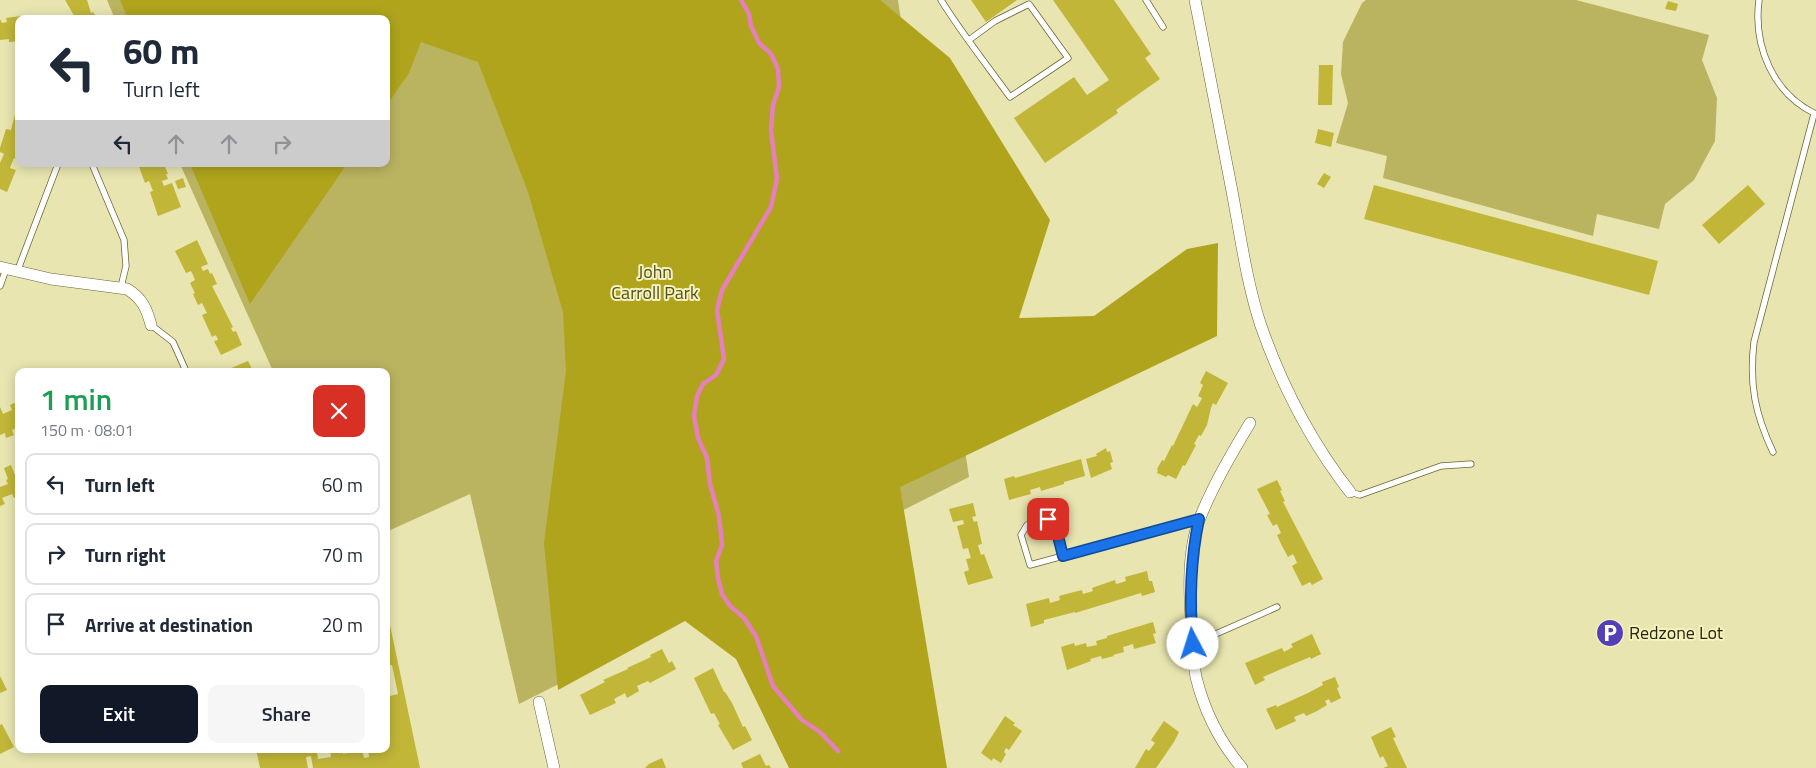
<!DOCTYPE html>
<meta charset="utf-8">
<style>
:root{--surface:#fff;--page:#f6f6f7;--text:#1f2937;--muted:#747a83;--line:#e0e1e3;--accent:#111827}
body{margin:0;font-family:"Titillium Web",sans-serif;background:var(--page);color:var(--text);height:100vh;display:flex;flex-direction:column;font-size:19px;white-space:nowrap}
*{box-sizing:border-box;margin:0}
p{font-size:16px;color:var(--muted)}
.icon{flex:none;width:28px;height:28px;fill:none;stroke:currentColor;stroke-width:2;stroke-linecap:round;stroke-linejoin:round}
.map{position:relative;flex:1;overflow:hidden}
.side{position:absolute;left:15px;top:368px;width:375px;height:385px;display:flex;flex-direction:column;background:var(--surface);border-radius:10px;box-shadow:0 2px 12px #0003}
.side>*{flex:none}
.banner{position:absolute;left:15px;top:15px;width:375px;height:152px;border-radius:10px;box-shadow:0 2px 12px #0003;background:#fff;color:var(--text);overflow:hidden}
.pin{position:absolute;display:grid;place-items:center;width:42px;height:42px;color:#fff;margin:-21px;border-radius:10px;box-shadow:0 2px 8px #0006}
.me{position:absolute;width:55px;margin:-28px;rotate:355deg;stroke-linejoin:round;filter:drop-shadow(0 0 4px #0008)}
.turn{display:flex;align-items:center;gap:18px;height:105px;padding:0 25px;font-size:22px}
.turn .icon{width:65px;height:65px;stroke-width:2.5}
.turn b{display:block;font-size:35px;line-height:42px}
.lanes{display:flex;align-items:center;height:48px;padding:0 25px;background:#0003;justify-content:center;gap:25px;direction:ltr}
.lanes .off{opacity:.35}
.round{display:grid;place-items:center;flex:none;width:52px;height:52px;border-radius:10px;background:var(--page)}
.overview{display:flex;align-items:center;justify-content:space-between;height:85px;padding:0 25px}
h1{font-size:30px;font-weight:600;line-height:38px;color:#1e9e55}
.cta{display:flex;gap:10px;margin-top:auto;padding:10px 25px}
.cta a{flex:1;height:58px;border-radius:10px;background:var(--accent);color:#fff;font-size:20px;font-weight:600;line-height:58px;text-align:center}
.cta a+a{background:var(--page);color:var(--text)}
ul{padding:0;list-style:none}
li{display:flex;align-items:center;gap:15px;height:62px;margin:0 10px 8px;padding:0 15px;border:2px solid var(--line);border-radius:10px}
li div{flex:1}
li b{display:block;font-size:19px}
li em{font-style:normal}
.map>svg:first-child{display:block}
</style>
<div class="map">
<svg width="1816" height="768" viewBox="0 0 1816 768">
<rect width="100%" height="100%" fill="#e8e5b0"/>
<!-- green -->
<path fill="#bab360" d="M107 0H898L969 477 519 704 470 494 386 532V371H273L180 164H386V19H115Z
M1366 0H1576L1709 35 1702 60 1717 98 1715 141 1694 180 1665 204 1659 229 1597 214 1593 236 1383 178 1387 156 1336 143 1348 103 1341 74 1343 42 1362 3Z"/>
<!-- forest -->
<path fill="#afa41c" d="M120 0H880L950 58 1050 220 1019 318 1094 316 1187 249 1218 243 1217 336 900 487 947 768H789L736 659 685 621 558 690 544 543 566 371 563 312 528 192 478 62 421 42 409 73 386 106V19H128Z
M190 164H347L250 304Z"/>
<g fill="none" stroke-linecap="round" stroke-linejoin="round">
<!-- stream -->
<path stroke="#e580bc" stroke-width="4.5" d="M741 0 749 14 751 26 759 43 771 54 778 69 779 87 773 105 771 130 777 179 771 207 722 290 717 310 724 359 716 375 703 384 697 396 694 416 698 438 707 458 710 484 719 516 722 545 716 561 718 578 722 594 730 606 744 618 756 636 773 686 802 720 820 732 838 751"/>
</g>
<!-- building -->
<path fill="#c1b638" d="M65 0H87L91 13 93 12 98 19H76Z
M971 0H1017L986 22Z
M1053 0H1114L1151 54 1145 58 1160 79 1116 110 1118 113 1045 163 1014 118 1074 77 1087 95 1109 80Z
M1668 1 1678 4 1676 11 1665 9Z
M21 16V19H19V41L9 42V39L0 40V19L2 23 7 22 6 18Z
M1319 65H1333L1332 105H1318Z
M19 98V160L14 158 10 168 16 170 7 192 0 189V163L4 154 0 152V148L6 129 11 130Z
M1318 129 1334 133 1331 147 1315 143Z
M138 164H164L168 174H166L168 179 162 181 164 186 172 183 181 207 158 216 150 192 153 191 149 181 145 183Z
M1324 173 1331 177 1324 188 1317 184Z
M183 178 186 187 178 189 175 181Z
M1374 185 1658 261 1649 295 1364 219Z
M1748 185 1765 204 1719 244 1702 225Z
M197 240 208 264 201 267 203 271 208 269 210 274 212 273 217 284 212 286 233 327 231 328 233 332 236 331 242 345 221 355 214 341 218 340 216 335 212 337 202 315 207 313 202 303 198 305 193 294 195 293 190 283 195 280 193 275 191 271 186 273 175 251Z
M248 361 253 371H224Z
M1206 371 1228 383 1216 405 1213 403 1211 408 1207 425 1201 436 1199 435 1194 444 1196 445 1185 466 1183 465 1176 479 1168 475 1166 477 1157 473 1158 470 1157 469 1162 460 1164 461 1172 445 1173 446 1193 404 1197 407 1200 402 1202 398 1198 396 1203 385 1200 383Z
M19 401V427L12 430 14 435 6 438 5 433 0 435V407L3 414 12 410 10 405Z
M1106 448 1107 452 1110 451 1113 462 1110 463 1112 469 1091 478 1086 459 1097 456 1096 454Z
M1081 459 1085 476 1064 482V484L1041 491 1040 487 1030 490 1031 494 1009 500 1004 479 1014 476 1015 478Z
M11 465 15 475V471L19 469V495L14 498 12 494 2 498 5 504 0 506V487L8 484 6 480 8 479 4 468Z
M1277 480 1282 490 1280 491 1285 501 1283 502 1323 579 1312 585 1310 582 1302 586 1292 566 1297 563 1295 558 1293 554 1288 557 1282 546 1277 535 1281 533 1277 524 1273 526 1267 515 1270 514 1257 489Z
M973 503 976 516 972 517 974 522 977 521 982 544 978 545 979 549 981 555 984 554 993 578 968 585 964 572 969 570 966 559 971 558 968 548 963 549 957 526 964 524 963 520 953 522 949 509Z
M1147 571 1149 581H1152L1155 592 1152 593 1142 596 1141 593 1075 613V612L1044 620V623L1031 627 1026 604 1049 598 1050 603 1060 600 1059 596 1070 593 1082 590 1083 594 1093 591 1092 588 1103 584 1115 580 1116 584 1120 583 1126 581 1125 577Z
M1153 622 1156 633 1153 634 1156 643 1134 649 1133 644 1127 646 1123 647 1124 652 1113 655 1114 656 1102 659 1101 656 1090 659 1091 661 1067 670 1061 647 1074 643 1075 646 1086 643 1087 647 1097 645 1096 641 1107 638V636Z
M386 625H390L420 768H313L311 756 306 757 308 768H260L256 749H328L317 752 318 759 331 757 330 749H342L343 754 356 751V749H362L364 758 369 757 368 749H386V697L398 694 392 665 386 666Z
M1312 634 1321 654 1311 659 1310 657 1279 670 1263 677 1265 680 1255 685 1245 663 1282 648 1284 652 1293 647 1291 644Z
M662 649 669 663 672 661 676 669 650 683 648 681 637 686 639 691 627 698 625 693 614 699 616 703 590 715 580 695 605 682 603 680 628 669 627 668 651 657 650 655Z
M713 668 724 692H725L732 703 743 727 745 726 752 740 733 750 718 725 720 724 714 713 711 714 694 678Z
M0 676 7 690 0 693Z
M1335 677 1339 687 1337 688 1341 698 1331 703 1329 699 1325 701 1327 705 1317 711 1306 716 1304 713 1294 717 1296 721 1276 730 1266 709 1276 705 1277 707 1308 693 1323 685 1322 682Z
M1005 716 1015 723 1013 725 1022 731 1009 750 1006 748 1004 752 1006 754 1001 763 993 758 992 761 981 753Z
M1164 721 1179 732 1174 742 1156 768H1135L1146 749 1149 751 1155 743 1151 740Z
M2 724 14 747 0 754V725Z
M1391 727 1396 737 1393 738 1407 768H1383L1388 766 1383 756 1380 758 1371 737Z
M760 754 766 766 769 765 771 768H743L741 763Z
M662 758 666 768H645L649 764Z"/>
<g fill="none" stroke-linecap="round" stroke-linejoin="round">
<!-- service casing -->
<g stroke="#6a6636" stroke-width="7">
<path id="service" d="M941 0C962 34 987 65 1010 97L1068 58 1029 4 995 21 969 40
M1146 0 1163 27
M1759 0C1753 46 1773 94 1816 114
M92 164 124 240 126 266 121 287
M17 272 58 164
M0 286 6 269
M151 325 173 342 186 371
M1773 452C1755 414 1749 384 1754 342L1814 114
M1350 492 1360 495 1441 466 1471 464
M1048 519 1055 523 1063 556 1030 565 1021 535 1027 525Z
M1063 556 1199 519
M1193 644 1277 607"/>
</g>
<!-- minor casing -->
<g stroke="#6a6636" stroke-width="12">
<path id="minor" d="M1195 0C1207 62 1219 124 1231 186 1240 232 1246 281 1261 326 1282 386 1311 442 1350 492
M0 267 51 279 127 289C142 298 147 309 151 325
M539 702 554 768
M1242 768C1220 742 1204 710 1196 677 1194 668 1194 656 1193 647 1190 607 1185 555 1200 518 1213 485 1232 453 1250 423"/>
</g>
<!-- service -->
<use href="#service" stroke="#fff" stroke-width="5.5"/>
<!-- minor -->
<use href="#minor" stroke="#fff" stroke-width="11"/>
</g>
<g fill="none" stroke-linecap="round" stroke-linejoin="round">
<!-- route casing -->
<g stroke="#114b97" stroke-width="12">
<path id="route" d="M1048 519 1055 524 1063 556 1199 519C1190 562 1189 600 1193 644"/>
</g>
<!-- route -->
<use href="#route" stroke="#1a73e8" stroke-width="9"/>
</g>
<!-- icons -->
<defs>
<g id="parking-disc" transform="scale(1.4375)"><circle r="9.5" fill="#533fb7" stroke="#f5f2bd"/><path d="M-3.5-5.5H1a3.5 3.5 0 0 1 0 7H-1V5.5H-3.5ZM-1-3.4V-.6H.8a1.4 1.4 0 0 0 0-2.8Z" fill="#fff"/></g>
</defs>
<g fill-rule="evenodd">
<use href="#parking-disc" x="1610" y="633"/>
</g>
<g text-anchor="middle" stroke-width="4" stroke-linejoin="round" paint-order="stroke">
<!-- park labels -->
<g font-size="18" fill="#54501e" stroke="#f5f2bd">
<text x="655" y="278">John<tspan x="655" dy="21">Carroll Park</tspan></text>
</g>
<!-- poi labels -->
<g font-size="18" fill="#272611" stroke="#f5f2bd" text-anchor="start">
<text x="1629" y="639">Redzone Lot</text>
</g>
</g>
</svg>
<div class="pin" style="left:1048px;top:519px;background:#d93025"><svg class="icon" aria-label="arrive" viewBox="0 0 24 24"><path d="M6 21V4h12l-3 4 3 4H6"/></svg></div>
<svg class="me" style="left:1193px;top:644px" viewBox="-20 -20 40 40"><circle r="19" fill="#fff"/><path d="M0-13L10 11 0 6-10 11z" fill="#1a73e8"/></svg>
<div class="banner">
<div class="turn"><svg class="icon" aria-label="left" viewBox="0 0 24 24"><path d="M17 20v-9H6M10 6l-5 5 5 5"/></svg><div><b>60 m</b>Turn left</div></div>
<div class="lanes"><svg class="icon" aria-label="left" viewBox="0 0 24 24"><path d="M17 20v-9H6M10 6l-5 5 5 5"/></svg><svg class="icon off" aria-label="ahead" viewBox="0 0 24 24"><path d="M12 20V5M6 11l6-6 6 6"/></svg><svg class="icon off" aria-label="ahead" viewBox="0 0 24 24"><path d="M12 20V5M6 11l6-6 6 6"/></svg><svg class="icon off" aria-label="right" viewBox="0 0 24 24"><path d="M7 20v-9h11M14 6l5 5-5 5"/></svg></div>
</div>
<section class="side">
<div class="overview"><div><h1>1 min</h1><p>150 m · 08:01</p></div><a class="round" style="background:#d93025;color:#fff"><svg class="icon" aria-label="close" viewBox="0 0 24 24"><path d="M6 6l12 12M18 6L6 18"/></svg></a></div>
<ul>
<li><svg class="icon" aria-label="left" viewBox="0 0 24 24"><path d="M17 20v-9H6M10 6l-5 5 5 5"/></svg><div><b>Turn left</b></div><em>60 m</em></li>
<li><svg class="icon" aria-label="right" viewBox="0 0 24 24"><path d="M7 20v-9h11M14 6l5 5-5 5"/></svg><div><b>Turn right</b></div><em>70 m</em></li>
<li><svg class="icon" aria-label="arrive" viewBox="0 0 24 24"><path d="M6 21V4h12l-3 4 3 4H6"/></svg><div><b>Arrive at destination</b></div><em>20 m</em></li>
</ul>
<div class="cta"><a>Exit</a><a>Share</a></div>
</section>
</div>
